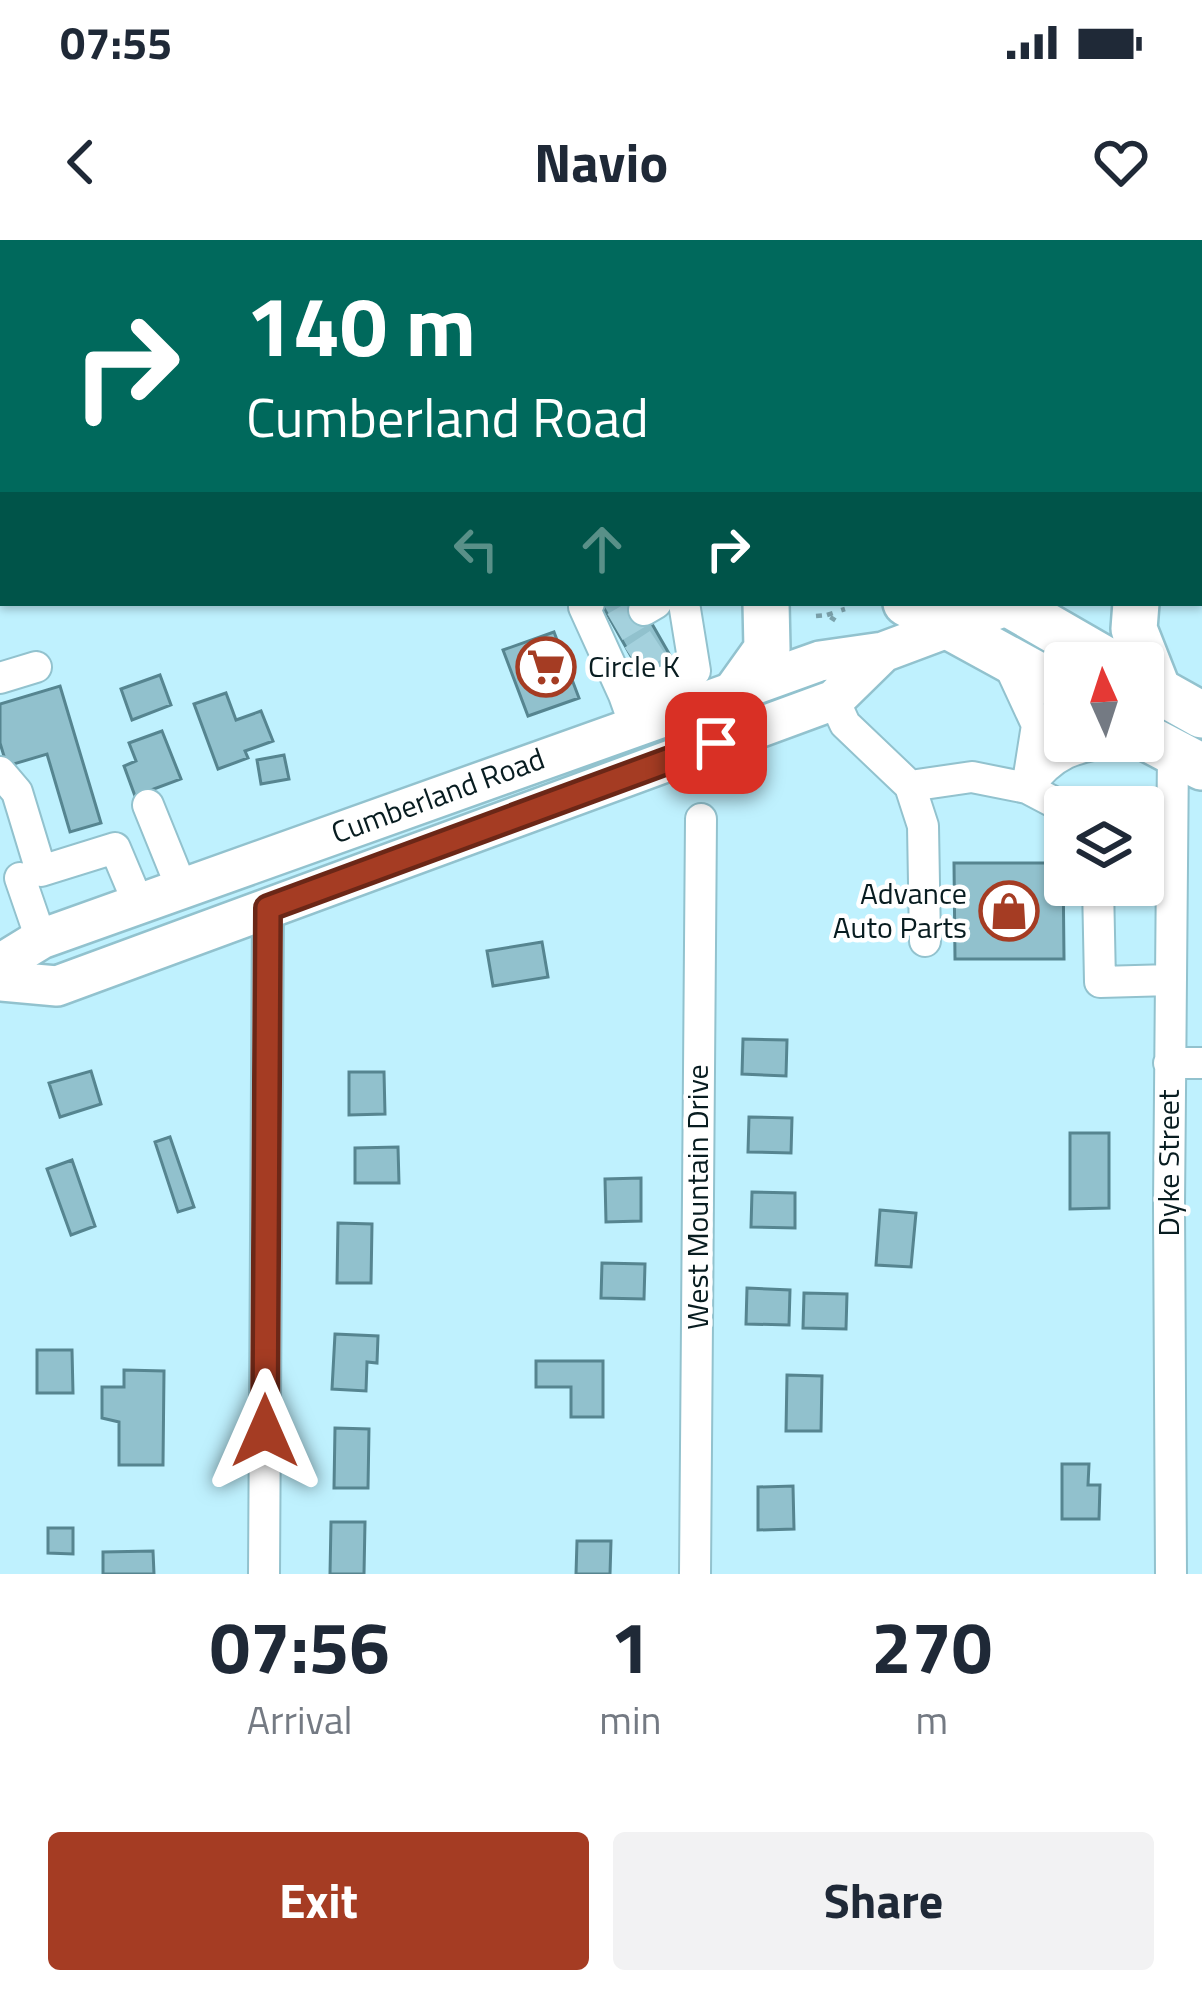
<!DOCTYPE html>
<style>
:root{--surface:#fff;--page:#f2f2f3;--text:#1f2937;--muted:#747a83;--accent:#a53c23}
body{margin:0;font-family:"Titillium Web",sans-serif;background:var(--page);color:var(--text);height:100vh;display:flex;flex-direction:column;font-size:45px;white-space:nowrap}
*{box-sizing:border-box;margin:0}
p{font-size:39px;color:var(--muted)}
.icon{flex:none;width:66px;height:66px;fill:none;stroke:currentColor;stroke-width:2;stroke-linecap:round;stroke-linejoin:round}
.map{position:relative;height:1334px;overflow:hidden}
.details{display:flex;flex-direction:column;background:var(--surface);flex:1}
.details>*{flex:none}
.guide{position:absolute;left:0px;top:0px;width:1203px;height:366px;box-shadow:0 3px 9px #0004;background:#00695c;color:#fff;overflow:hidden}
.needle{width:78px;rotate:357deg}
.controls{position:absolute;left:1044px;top:402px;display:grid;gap:24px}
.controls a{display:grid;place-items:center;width:120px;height:120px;border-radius:12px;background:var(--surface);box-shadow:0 3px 9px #0004;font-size:60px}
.pin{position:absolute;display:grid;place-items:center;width:102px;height:102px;color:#fff;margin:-51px;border-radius:24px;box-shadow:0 6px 18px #0006}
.me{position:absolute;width:132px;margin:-66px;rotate:0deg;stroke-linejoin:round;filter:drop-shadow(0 0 9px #0008)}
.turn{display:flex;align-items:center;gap:42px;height:252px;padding:0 48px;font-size:54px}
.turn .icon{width:156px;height:156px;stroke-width:2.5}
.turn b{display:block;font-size:84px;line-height:102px}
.lanes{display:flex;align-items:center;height:114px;padding:0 48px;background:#0003;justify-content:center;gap:60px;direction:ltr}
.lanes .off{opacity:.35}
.eta{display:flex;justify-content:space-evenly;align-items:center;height:204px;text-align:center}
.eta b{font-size:72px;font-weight:700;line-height:84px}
.cta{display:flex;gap:24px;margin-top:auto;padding:24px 48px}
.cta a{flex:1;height:138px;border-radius:12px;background:var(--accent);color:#fff;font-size:48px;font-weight:700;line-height:138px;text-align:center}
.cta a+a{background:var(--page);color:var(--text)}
.status{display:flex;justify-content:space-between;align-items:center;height:84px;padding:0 60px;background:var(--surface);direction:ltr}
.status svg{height:33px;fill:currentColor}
header{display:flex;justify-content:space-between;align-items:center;height:156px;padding:0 48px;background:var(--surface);font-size:54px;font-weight:700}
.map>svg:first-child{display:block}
</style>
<div class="status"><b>07:55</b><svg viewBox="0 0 49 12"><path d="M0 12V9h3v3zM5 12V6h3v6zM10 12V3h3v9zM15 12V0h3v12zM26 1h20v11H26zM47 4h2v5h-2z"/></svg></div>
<header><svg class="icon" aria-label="back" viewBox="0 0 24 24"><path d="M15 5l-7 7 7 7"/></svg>Navio<svg class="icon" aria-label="heart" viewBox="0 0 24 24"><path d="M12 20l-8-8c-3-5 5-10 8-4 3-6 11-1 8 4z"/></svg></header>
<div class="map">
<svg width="1202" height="1334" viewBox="0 0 1202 1334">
<rect width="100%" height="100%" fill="#bff1fe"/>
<!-- green -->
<path fill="#7aeaa4" d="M693 0H1202V197H1200V3H685Z"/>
<!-- building -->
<path fill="#91c1cd" stroke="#568590" stroke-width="3" d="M601 363H640L675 424 645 441Z
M554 392 579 458 528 476 503 410Z
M160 435 171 465 132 480 121 449Z
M60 446 101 583 70 592 47 514 7 526 0 503V464Z
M226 453 236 480 261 471 273 501 245 511 248 518 218 529 194 464Z
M162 491 181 539 135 556 124 526 136 521 129 503Z
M284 515 289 539 261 544 257 520Z
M954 623H1063L1064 719H955Z
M542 702 548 737 493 746 487 711Z
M743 799 787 800 786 836 742 834Z
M91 831 101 864 60 877 49 843Z
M349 832H384L385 874 349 875Z
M749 877 792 878 791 913 748 912Z
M1070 893H1109V968L1070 969Z
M170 897 194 967 178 972 155 902Z
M398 907 399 943H355V908Z
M72 920 95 986 71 995 47 929Z
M641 938V981L606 982 605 939Z
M752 952 795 953V988L751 987Z
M880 970 916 973 911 1027 876 1025Z
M338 983 372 984 371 1043H337Z
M602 1023 645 1024 644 1059 601 1058Z
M747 1048 790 1050 789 1085 746 1084Z
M804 1053 847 1054 846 1089 803 1088Z
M335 1094 378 1096 377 1123 367 1122 366 1151 332 1149Z
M37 1110H72L73 1153H37Z
M536 1121H603V1177H571V1147H536Z
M124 1130 164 1131 163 1225H119V1182L102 1178V1147H124Z
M787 1135 822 1136 821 1191H786Z
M335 1188 369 1189 368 1248H334Z
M1062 1224H1089L1088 1245H1100L1099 1279H1062Z
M793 1246 794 1289 758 1290V1247Z
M331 1282H365L364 1334H330Z
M48 1288H73V1314L48 1313Z
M577 1301H611L610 1334H576Z
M153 1311 154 1334H103V1312Z"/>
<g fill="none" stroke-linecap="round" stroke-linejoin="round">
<!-- minor-tunnel -->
<path stroke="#a4d1dd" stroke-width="30" stroke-dasharray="30 15" stroke-linecap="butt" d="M615 387 644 370
M633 420 662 401"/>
<!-- minor casing -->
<g stroke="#92c2ce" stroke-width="34">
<path id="minor" d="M589 363 584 367 624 455
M644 370 656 363
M1005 416 1037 485 1027 548
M0 438 36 427
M834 460 845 484 910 546 972 537 1027 548 1065 568
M635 486 624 455 695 431 684 363
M0 532 17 552 41 631 115 608 139 665
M910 546 923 586 925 701
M1027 548C1054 512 1074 507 1117 501
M148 565 182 649
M20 638 41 699
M1098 645 1100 742 1171 740
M1169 823H1202
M264 1334 268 668
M695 1334 701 579
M1171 1334 1169 965 1173 512"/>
</g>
<!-- major casing -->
<g stroke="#92c2ce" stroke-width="44">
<path id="major" d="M1200 299 1202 298
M0 724 41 699 820 421 883 412 1014 363
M0 741 57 746 834 460 883 412"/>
</g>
<!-- highway casing -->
<g stroke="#92c2ce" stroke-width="50">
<path id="highway" d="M176 0 181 3
M294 0 300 3
M906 363 1065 450
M1007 363 1111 423
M1136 363 1134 389 1158 450
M1143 442 1202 475
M737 451 767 409 766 363
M1143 496 1202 527"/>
</g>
<!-- path -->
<path stroke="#7ca3ad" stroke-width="4.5" stroke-dasharray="6 9" stroke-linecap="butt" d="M827 375 845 369
M816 376 827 375 841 384"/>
<!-- minor -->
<use href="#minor" stroke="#fff" stroke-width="30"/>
<!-- major -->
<use href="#major" stroke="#fff" stroke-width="39"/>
<!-- highway -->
<use href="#highway" stroke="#fff" stroke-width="45"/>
</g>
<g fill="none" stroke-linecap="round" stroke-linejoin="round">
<!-- route casing -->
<g stroke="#6b2717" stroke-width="30">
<path id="route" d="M265 1191 268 668 716 503"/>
</g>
<!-- route -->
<use href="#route" stroke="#a53c23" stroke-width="21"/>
</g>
<!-- icons -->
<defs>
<g id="supermarket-ring" transform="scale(3)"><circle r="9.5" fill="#fff" stroke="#a53c23" stroke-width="1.5"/><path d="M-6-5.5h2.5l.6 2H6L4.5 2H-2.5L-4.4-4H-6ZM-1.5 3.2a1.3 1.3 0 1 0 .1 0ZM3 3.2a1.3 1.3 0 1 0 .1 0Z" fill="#a53c23"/></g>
<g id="shop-ring" transform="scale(3)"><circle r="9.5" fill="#fff" stroke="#a53c23" stroke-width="1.5"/><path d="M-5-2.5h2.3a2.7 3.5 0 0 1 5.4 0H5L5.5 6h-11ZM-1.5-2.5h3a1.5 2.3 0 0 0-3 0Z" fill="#a53c23"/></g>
</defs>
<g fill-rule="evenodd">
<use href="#supermarket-ring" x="546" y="427"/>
<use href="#shop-ring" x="1009" y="671"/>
</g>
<g text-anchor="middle" stroke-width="9" stroke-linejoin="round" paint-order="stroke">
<!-- poi labels -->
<g font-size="30" fill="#081c20" stroke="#fff" text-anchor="start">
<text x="588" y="437">Circle K</text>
<text x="967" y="664" text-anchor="end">Advance<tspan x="967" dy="34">Auto Parts</tspan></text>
</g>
<!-- street labels -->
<g font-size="30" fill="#081c20" stroke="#fff">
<text transform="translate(438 556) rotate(-20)" y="10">Cumberland Road</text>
<text transform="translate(1169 923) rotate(-90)" y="10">Dyke Street</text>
<text transform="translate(698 957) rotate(-90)" y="10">West Mountain Drive</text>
</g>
</g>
</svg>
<div class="controls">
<a><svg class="needle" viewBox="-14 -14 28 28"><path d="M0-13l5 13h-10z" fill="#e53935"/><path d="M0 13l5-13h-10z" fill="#747a83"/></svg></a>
<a><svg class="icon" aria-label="layers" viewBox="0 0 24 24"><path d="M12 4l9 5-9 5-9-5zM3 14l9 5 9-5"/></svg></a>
</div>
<div class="pin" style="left:716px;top:503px;background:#d93025"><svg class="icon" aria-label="arrive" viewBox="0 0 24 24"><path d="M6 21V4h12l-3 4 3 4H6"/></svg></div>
<svg class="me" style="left:265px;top:1191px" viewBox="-20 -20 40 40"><path d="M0-17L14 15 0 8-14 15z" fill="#a53c23" stroke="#fff" stroke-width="4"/></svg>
<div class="guide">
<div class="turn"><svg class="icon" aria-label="right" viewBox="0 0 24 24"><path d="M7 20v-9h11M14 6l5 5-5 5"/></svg><div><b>140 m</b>Cumberland Road</div></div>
<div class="lanes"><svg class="icon off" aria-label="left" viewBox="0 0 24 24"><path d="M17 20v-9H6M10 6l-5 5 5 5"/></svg><svg class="icon off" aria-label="ahead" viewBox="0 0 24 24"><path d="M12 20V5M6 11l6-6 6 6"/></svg><svg class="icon" aria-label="right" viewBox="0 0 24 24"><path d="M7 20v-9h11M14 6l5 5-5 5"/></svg></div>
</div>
</div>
<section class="details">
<div class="eta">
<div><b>07:56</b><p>Arrival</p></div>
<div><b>1</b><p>min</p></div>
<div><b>270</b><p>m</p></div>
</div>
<div class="cta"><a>Exit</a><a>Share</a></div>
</section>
